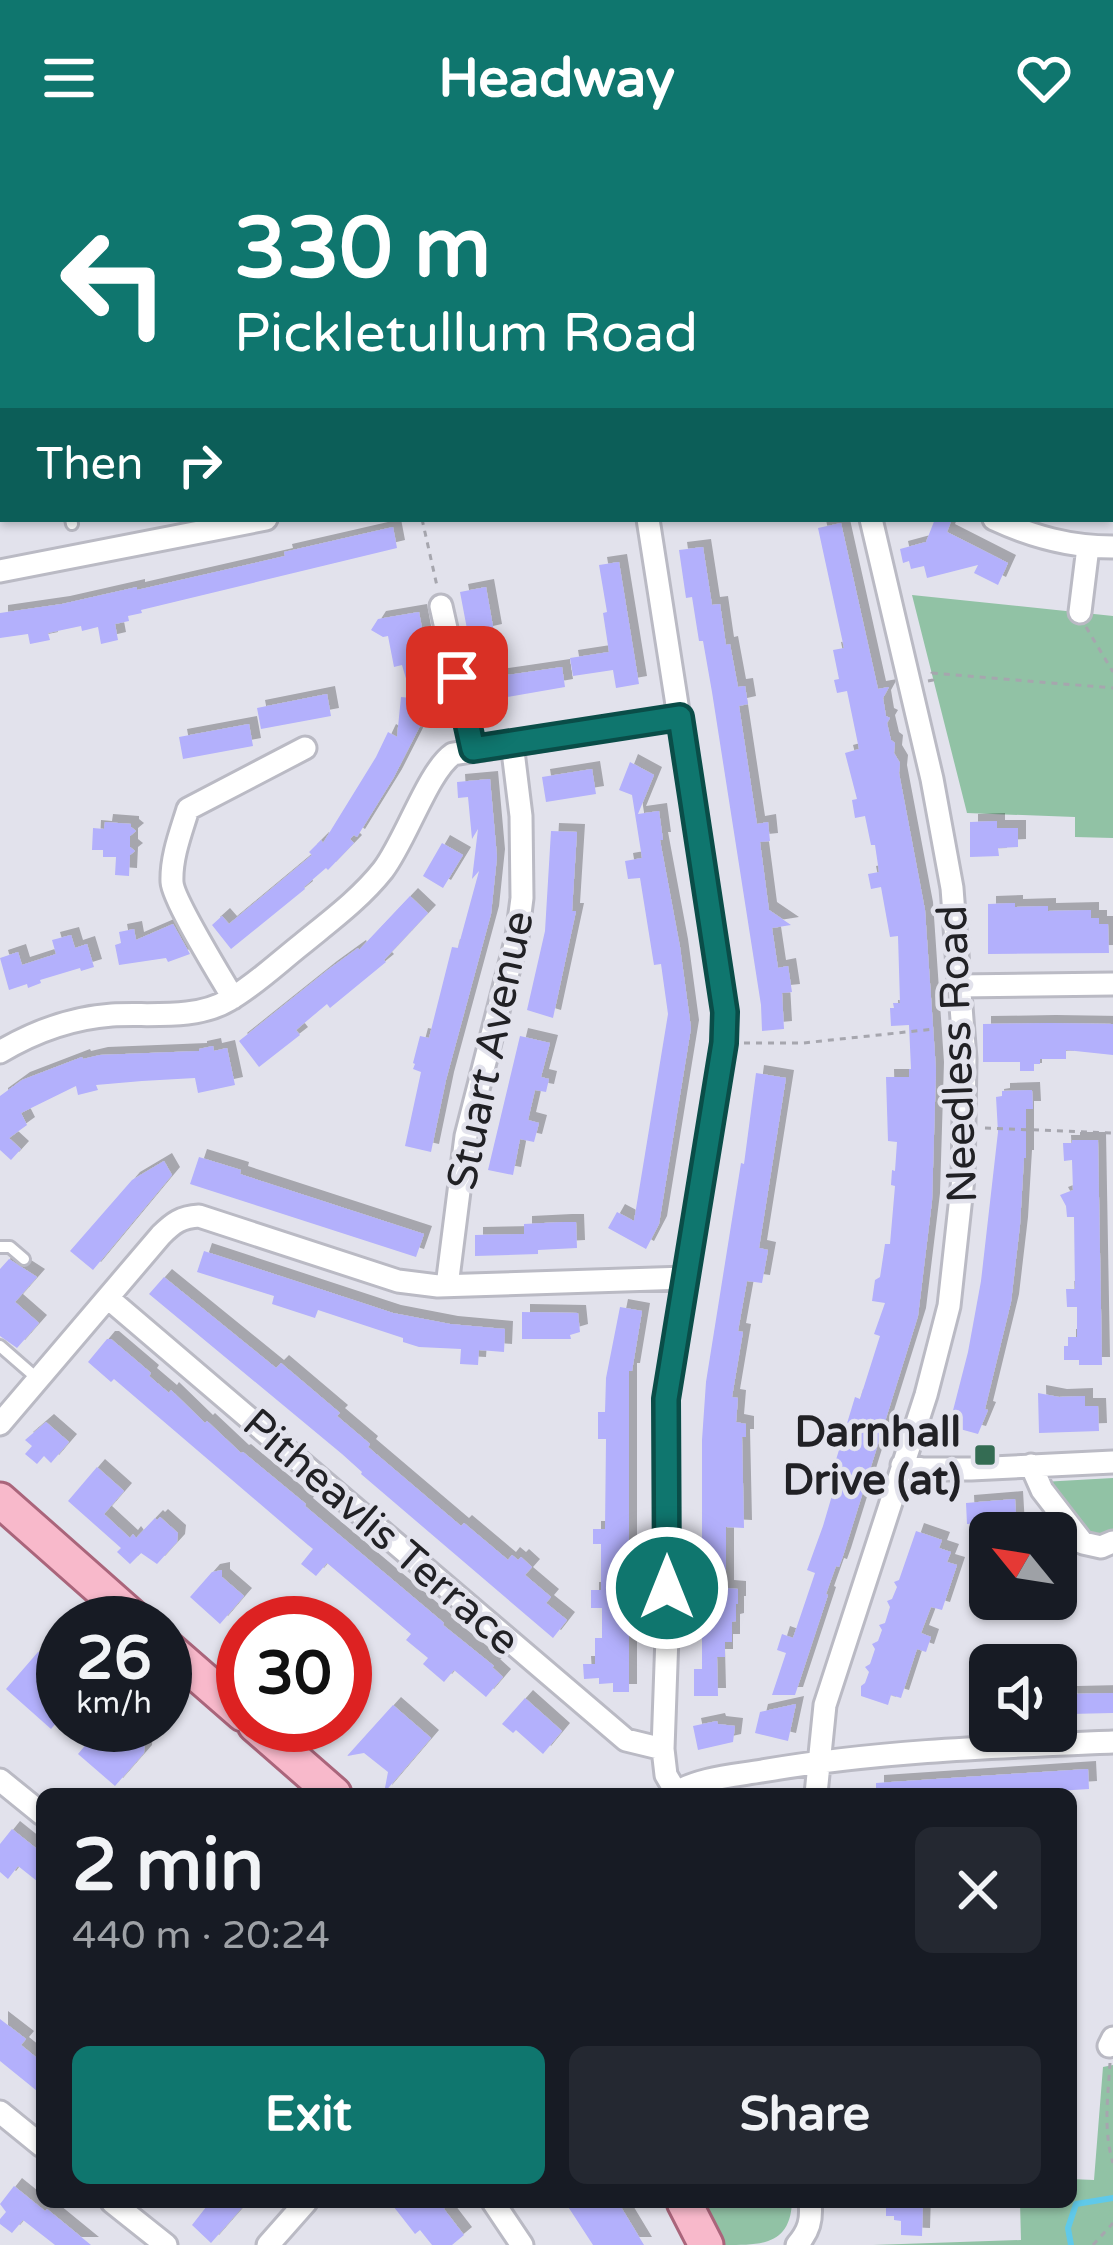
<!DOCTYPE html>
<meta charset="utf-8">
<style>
:root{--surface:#171b24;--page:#242831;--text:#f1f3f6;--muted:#9ea1a6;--accent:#0f766e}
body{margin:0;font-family:"Varela Round",sans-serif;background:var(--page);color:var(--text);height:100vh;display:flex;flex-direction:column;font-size:45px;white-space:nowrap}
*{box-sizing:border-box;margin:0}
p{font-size:39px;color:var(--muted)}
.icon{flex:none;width:66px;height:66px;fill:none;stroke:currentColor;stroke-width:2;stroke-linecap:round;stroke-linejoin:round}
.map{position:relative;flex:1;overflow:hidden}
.sheet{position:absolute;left:36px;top:1632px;width:1041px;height:420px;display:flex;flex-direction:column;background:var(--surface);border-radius:18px;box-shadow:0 3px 9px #0004}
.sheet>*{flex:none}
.top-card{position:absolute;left:0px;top:0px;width:1113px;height:366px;box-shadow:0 3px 9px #0004;background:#0f766e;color:#fff;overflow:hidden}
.needle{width:78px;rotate:300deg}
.fabs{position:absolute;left:969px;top:1356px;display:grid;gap:24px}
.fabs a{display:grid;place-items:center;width:108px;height:108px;border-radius:18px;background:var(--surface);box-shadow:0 3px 9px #0004;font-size:60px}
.speed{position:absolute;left:36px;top:1440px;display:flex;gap:24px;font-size:60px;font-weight:700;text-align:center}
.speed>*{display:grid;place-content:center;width:156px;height:156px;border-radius:50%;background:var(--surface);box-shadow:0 3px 9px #0004;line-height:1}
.speed small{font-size:30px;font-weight:400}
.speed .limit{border:18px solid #d22;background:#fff;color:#111}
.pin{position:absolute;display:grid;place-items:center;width:102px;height:102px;color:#fff;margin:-51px;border-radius:24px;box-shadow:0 6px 18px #0006}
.me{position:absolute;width:132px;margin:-66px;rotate:0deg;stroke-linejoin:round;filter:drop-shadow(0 0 9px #0008)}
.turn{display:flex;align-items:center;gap:42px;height:252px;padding:0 36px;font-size:54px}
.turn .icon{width:156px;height:156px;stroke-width:2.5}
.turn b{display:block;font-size:84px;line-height:102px}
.then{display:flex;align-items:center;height:114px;padding:0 36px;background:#0003;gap:24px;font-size:45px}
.round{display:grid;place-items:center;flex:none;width:126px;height:126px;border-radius:18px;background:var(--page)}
.head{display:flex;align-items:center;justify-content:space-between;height:204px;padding:0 36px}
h1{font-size:72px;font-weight:700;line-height:90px}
.cta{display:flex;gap:24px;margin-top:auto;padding:24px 36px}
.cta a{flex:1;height:138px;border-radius:18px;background:var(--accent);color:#fff;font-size:48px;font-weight:700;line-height:138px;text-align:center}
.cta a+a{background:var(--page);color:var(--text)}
header{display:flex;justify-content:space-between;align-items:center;height:156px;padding:0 36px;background:var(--accent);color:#fff;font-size:54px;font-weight:700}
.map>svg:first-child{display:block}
</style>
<header><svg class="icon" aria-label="menu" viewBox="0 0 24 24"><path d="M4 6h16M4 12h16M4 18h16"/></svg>Headway<svg class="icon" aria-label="heart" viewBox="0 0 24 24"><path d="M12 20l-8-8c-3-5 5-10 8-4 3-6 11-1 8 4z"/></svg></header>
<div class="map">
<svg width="1113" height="2089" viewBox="0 0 1113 2089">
<defs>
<filter id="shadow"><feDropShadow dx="8" dy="-8" stdDeviation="0" flood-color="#0004"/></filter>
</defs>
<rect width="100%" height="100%" fill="#e2e2ec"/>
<!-- green -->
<path fill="#91c2a5" d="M912 439 1113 460V682L1075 681V661L967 657Z
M1113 1322V1377L1092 1379 1082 1377 1042 1326Z
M1113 1909V2089H873L1021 2084 1020 2046H1071V2023L1094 2024 1103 1911Z
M704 2046H792C790 2089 762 2089 725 2089Z"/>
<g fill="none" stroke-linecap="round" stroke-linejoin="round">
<!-- stream -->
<path stroke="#60c9e9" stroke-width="6" d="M1071 2089 1068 2072 1076 2048 1113 2042"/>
</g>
<!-- building -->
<path fill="#b3b0fc" filter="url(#shadow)" d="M935 363H952L947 376 1008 407 998 429 974 417 978 409 927 422 924 410 911 413 909 405 903 407 900 393 926 386Z
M841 367 878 533 889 531 883 542 886 560 890 562 887 567 891 584 895 587 894 597 900 607 899 617 925 754 936 914 932 1045 918 1160 843 1400 839 1411 836 1410 826 1438 828 1439 795 1539H772L786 1497 777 1494 782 1478 793 1482 815 1417 807 1414 823 1370 838 1319 832 1317 855 1241 860 1243 880 1180 874 1178 885 1147 872 1145 875 1124 880 1121 885 1088H890L895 1030 891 1029 892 1014 895 1015 897 986 888 985 886 921H909V913H911L909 869 891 870 890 852H894L893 847H900L898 780 890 781 881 731 871 733 868 718 879 716 875 689H871L865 660 855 662 852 644 857 643 845 597 859 593 847 535 837 537 834 524 839 523 833 494 844 492 818 372Z
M393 371 397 392 141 454 142 457 128 460 129 465 115 468 118 484 101 488 98 471 82 475 81 470 48 477 50 484 30 488 28 478 0 482V457L62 448 137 431V434L285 400 284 396Z
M703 391 712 449 720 448 726 489 730 488 738 531 745 530 748 548 739 550 757 668 768 666 770 685 760 686 769 754 791 769 772 772 778 812 788 810 792 836 782 837 784 873 762 875 761 849 712 536 703 485H699L692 441 686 442 679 394Z
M619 406 639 528 616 532 613 514 573 520 570 502 609 496 603 457 607 456 599 409Z
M486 431 494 476 471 481 469 473H467L460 436Z
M419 456 431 520 407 526 402 509 394 511 388 480 383 481 371 474 378 463Z
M562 511 565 531 478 546 473 524Z
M327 538 331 560 261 573 257 552Z
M401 541 430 544 427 571 420 570 394 621 357 681 354 679 350 683 354 687 328 714 326 712 304 731 305 733 231 793 212 769 222 760 229 768 312 699 309 696 321 684 323 687 376 601 388 576 397 581Z
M249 568 253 590 183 603 179 581Z
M630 606 654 619 638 658 659 655 663 684H660L680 791 691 872 659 1068 646 1093 608 1072 617 1056 634 1065 668 858 661 808 654 809 640 722 628 723 625 705 642 702 632 639 619 634Z
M592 613 596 638 546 646 542 621Z
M490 623 497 701 491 758 446 924 431 996 405 990 421 916 413 913 415 908 413 907 420 880 429 882 452 791 458 792 479 715 472 723 478 673 472 683 468 641 458 642 457 626Z
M997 665V672H1018V691L998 692 999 700 970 701V666Z
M105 666 131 668V671L136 675 130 680V691L135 695 130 699 129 720 115 719 116 701H103V694H92L93 672 104 673Z
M551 675 577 676 572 755H576L553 862 527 854 545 775Z
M442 687 463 699 443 732 423 720Z
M410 740 428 757 384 804 386 806 330 852 327 848 296 874 300 879 259 911 239 885 329 813 358 792 359 794Z
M1015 747V751L1048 750V755L1091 754V762H1099V768H1108L1109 797 988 798V748Z
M173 768 190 798 168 806 166 802 119 809 115 789 121 787 119 776 134 773 136 784Z
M71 779 75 792 87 788 94 811 81 815 80 812 40 824 41 827 28 832 27 828 9 834 0 802 18 796 22 809 56 798 52 784Z
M1048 867 1113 868V899L1066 894V903H1040V908H1034V915H1020V906H983V868Z
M520 880 550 887 541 921 549 923 546 936 535 934 528 964 539 967 534 986 520 983 513 1019 488 1014Z
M213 890 214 895 227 892 235 929 198 937 195 922 142 925 96 929 98 934 78 939 76 930 21 957 27 969 9 982 21 993 11 1004 0 994V940L22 924 82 901 83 903 100 899 199 895V893Z
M756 917 786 922 759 1092 768 1094 762 1127 747 1125 738 1175 743 1176 732 1241 738 1242 736 1266 746 1268V1281H742L744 1372 726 1371V1432L738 1433V1448H736V1465L732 1466V1486H725V1501H717L718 1540H694V1513H702V1284L706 1226 741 1007 744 1008Z
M1032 934 1033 953H1026V1002H1024L1020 1069 1011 1146 985 1253 988 1254 978 1278 949 1270 968 1196 981 1125 998 976 996 941 1002 940V935Z
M1072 984H1098L1102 1209H1079V1204H1064V1190H1068V1181H1077V1151H1067L1066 1133H1075L1074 1061H1067L1066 1050 1060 1039 1073 1034 1072 1004 1064 1005 1063 987H1072Z
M199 1001 241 1014 240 1018 424 1078 416 1101 190 1028Z
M164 1005 172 1019 93 1114 70 1095 132 1024Z
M564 1066H576L577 1092 538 1094V1098L475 1100V1079L524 1078V1068Z
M204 1095 393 1157 450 1168 505 1173 504 1196 479 1194 478 1209 460 1208 461 1193 419 1191 403 1186V1182L318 1154 315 1162 272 1148 274 1140 197 1116Z
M9 1103 37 1121 15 1146 39 1167 17 1192 0 1180V1113Z
M164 1121 276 1212 281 1207 340 1257 337 1260 370 1288 368 1291 461 1370 464 1367 508 1404 512 1399 518 1404 521 1401 532 1411 525 1419 551 1441 546 1447 567 1464 553 1482 361 1318 362 1316 342 1298 149 1138Z
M620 1151 642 1155 632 1215H629V1536H613V1527L599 1528V1522L584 1523 583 1508H595V1482H602V1452H591V1434H601V1388H593V1373H605L606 1283H598V1256H605L606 1222Z
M522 1156 578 1157 580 1176 570 1179 571 1183H522Z
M107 1183H111L151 1217 149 1220 169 1237 171 1234 205 1267 207 1265 241 1297 243 1296 295 1339 306 1348 305 1350 444 1467 443 1469 494 1510 492 1511 503 1521 486 1541 454 1514 444 1526 423 1508 428 1502 406 1484 411 1478 327 1407 316 1420 301 1408 313 1393 308 1389 114 1223 111 1226 88 1206Z
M1038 1237 1059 1241 1085 1240V1250H1098L1099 1275 1039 1277Z
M46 1266 69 1286 51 1307 44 1300 37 1308 25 1298 32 1290 25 1284Z
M97 1311 124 1335 104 1358 130 1382 133 1378 136 1382 155 1362 157 1364 160 1361 178 1377 177 1386 157 1408 141 1397 130 1408 117 1396 121 1392 68 1345Z
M1015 1343 1017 1377H991L990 1367 967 1368 966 1347Z
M916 1375 942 1384 939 1392 951 1396 947 1406 957 1409 942 1454 931 1451 921 1477 931 1481 926 1496 917 1493 901 1542 891 1539 888 1549 861 1540V1530L865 1527 869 1516 865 1511 870 1508 875 1493 872 1488 878 1485 882 1474 879 1469 885 1467 890 1451 887 1445 892 1443 897 1431 894 1426 899 1424Z
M222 1414V1421L244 1440 220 1468 190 1441 212 1416Z
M38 1496 47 1497 45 1512 63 1528V1559L51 1573 6 1533Z
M1113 1537V1557L1070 1558 1069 1538Z
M525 1542 562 1575 543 1598 516 1574 513 1577 502 1568Z
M796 1548 788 1585 755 1577 760 1556Z
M393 1549 431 1582 384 1637 388 1616 364 1597 347 1600Z
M717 1565 718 1568 735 1570 733 1586 698 1594 693 1570Z
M103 1569H119L137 1586 145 1582 144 1597 115 1630 78 1598 93 1580 92 1573 98 1574Z
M1088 1613 1089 1633 1010 1638H876V1627Z
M12 1673 42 1697V1729L18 1710 8 1723 0 1716V1688Z
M0 1863 26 1883 21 1889 42 1906V1939L0 1905Z
M14 2030 45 2055 47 2053 91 2089H55L23 2064 12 2077 0 2068V2063L6 2056 0 2048Z
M210 2046H247L211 2087 192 2069Z
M390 2046H447L444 2053 464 2079 452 2089H432L420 2074 415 2078Z
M565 2046H618L644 2089H593Z
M886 2046H923L922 2080 901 2079V2065L894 2064V2060H886Z"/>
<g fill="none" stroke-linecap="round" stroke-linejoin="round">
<!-- lane casing -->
<g stroke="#babac4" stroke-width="16">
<path id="lane" d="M106 0 109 3
M87 3 88 0
M1111 19 1113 10
M71 363 72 368
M0 1091H10L24 1103
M0 1190 39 1224"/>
</g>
<!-- street casing -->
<g stroke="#babac4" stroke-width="27">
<path id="street" d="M1110 252 1113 253
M648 363 725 856 724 887 666 1243 667 1480 663 1593 666 1619 676 1636
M994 363C1033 381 1070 391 1113 391
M0 415 266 363
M441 450 473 593
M1080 456 1088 391
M958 830 1113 828
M233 842C221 821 173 744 172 726 171 701 181 676 188 653L305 592
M0 896C35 875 71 862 112 859 149 857 196 864 229 844 255 829 278 807 302 788 330 765 360 743 383 714 406 684 428 615 453 598L680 561
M447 1130 466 980 517 781 522 742 521 660 512 587
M108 1142 626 1584 663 1593
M0 1268 161 1079C173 1067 181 1061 199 1060L398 1125 438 1130 686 1122
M902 1309 923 1313H971L1113 1306
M1031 1309 1042 1334 1083 1387 1101 1391 1113 1386
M0 1624 42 1658
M673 1638C699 1622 732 1620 762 1615 878 1595 995 1591 1113 1586
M816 1638 825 1549 926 1239 949 1150 963 1022 965 903 952 732 932 623 871 363
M1109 1890 1113 1882
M0 1956 42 1990
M112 2046 166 2089
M493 2046 522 2089
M268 2089 306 2046
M797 2089C809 2075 812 2064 810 2046"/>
</g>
<!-- secondary casing -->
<g stroke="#babac4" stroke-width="33">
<path id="secondary" d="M1110 71H1113
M0 212H3"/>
</g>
<!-- primary casing -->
<g stroke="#aa657b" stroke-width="39">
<path id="primary" d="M0 1344 139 1467
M165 1490 243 1558
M255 1569 334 1638
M684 2046 706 2089"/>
</g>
<!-- path -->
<path stroke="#a6a6ae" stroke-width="3" stroke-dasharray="6 6" stroke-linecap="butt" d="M155 0 161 3
M168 0 170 3
M422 363 437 430
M1086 471 1113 516
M928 525 933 524 932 517 1113 532
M744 887H803L944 872
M985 972 1113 977
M1110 1907C1108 1940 1103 1974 1113 2007
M1093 2089 1113 2067"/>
<!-- lane -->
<use href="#lane" stroke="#fff" stroke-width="10"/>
<!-- street -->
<use href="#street" stroke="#fff" stroke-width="21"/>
<!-- secondary -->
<use href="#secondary" stroke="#fff" stroke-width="27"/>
<!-- primary -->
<use href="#primary" stroke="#f8b9cb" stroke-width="33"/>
</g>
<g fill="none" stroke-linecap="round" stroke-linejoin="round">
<!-- route casing -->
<g stroke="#0a4d48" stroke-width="30">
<path id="route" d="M457 521 473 593 680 561 725 856 724 887 666 1243 667 1432"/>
</g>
<!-- route -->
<use href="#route" stroke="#0f766e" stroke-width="21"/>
</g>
<!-- markers -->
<rect fill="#346c53" stroke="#e2e2ec" stroke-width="4.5" x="973" y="1287" width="24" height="24" rx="6"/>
<g text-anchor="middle" stroke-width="9" stroke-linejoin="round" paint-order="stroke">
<!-- street labels -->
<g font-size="42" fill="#212125" stroke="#e2e2ec">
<text transform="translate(489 894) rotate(-78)" y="15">Stuart Avenue</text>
<text transform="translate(956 898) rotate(-92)" y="15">Needless Road</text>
<text transform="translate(382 1375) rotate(41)" y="15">Pitheavlis Terrace</text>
</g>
<!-- poi labels -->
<g font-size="42" font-weight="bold" fill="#212125" stroke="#e2e2ec" text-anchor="end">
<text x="961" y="1290">Darnhall<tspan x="961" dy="48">Drive (at)</tspan></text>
</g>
</g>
</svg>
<div class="fabs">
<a><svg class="needle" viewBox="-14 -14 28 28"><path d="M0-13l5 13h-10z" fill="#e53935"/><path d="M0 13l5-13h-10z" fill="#9ea1a6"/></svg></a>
<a><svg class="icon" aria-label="sound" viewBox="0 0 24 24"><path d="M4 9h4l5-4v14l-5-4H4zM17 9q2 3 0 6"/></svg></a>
</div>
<div class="speed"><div>26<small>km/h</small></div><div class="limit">30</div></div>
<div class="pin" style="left:457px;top:521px;background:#d93025"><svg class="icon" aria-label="arrive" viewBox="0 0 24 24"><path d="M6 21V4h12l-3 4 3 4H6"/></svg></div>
<svg class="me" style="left:667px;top:1432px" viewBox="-20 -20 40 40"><circle r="17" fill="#0f766e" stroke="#fff" stroke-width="3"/><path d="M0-11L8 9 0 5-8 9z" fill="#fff"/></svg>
<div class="top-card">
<div class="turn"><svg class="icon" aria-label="left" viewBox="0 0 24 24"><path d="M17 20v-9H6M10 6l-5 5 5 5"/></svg><div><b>330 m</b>Pickletullum Road</div></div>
<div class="then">Then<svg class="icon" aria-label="right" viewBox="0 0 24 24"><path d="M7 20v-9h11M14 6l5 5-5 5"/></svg></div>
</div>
<section class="sheet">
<div class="head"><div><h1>2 min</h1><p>440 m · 20:24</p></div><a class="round"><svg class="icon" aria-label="close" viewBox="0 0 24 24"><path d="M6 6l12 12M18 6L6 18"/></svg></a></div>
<div class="cta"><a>Exit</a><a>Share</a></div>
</section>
</div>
